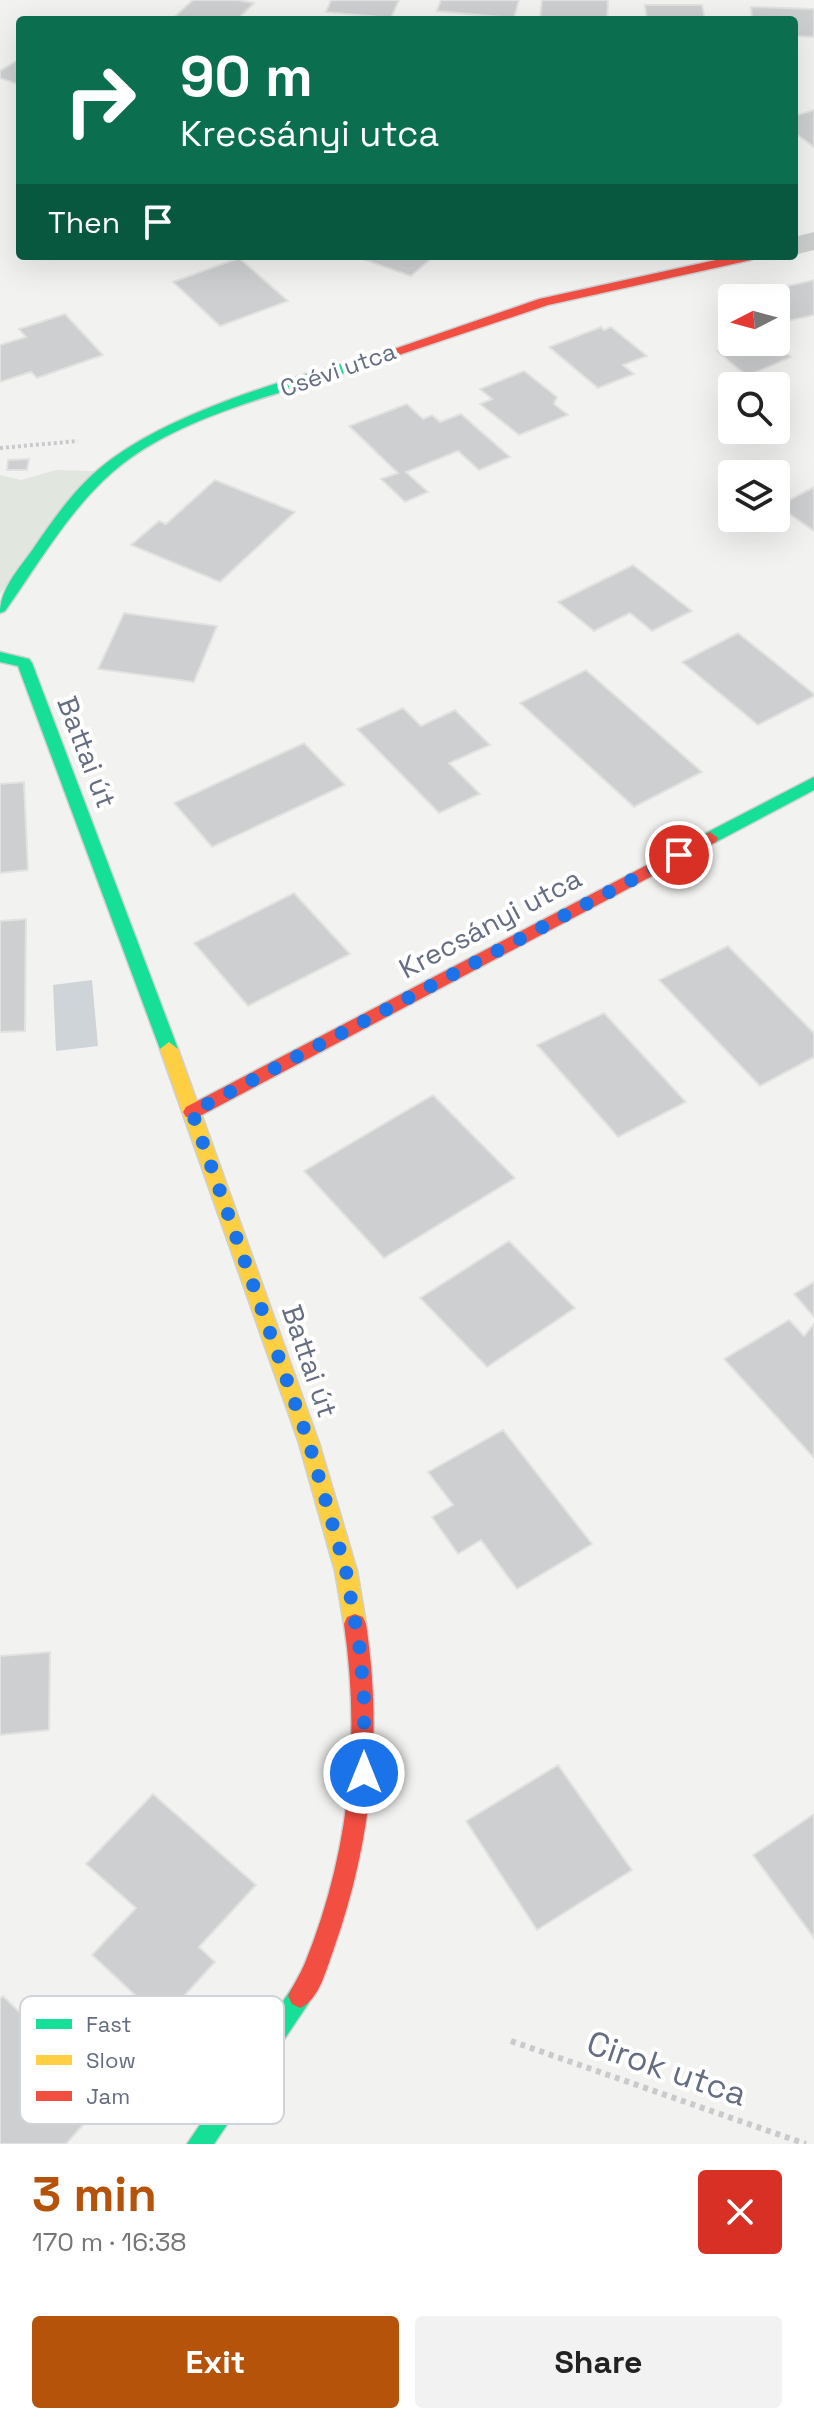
<!DOCTYPE html>
<meta charset="utf-8">
<style>
:root{--surface:#fff;--page:#f2f2f2;--text:#222;--muted:#767676;--accent:#b45309}
body{margin:0;font-family:"Space Grotesk",sans-serif;background:var(--page);color:var(--text);height:100vh;display:flex;flex-direction:column;font-size:30px;white-space:nowrap}
*{box-sizing:border-box;margin:0}
p{font-size:26px;color:var(--muted)}
.icon{flex:none;width:44px;height:44px;fill:none;stroke:currentColor;stroke-width:2;stroke-linecap:round;stroke-linejoin:round}
.map{position:relative;height:2144px;overflow:hidden}
.drawer{display:flex;flex-direction:column;background:var(--surface);flex:1}
.drawer>*{flex:none}
.top-card{position:absolute;left:16px;top:16px;width:782px;height:244px;border-radius:8px;box-shadow:0 8px 32px #0002;background:#0b6e4f;color:#fff;overflow:hidden}
.needle{width:52px;rotate:264deg}
.tools{position:absolute;left:718px;top:284px;display:grid;gap:16px}
.tools a{display:grid;place-items:center;width:72px;height:72px;border-radius:8px;background:var(--surface);box-shadow:0 8px 32px #0002;font-size:40px}
.pin{position:absolute;display:grid;place-items:center;width:68px;height:68px;color:#fff;margin:-34px;border:4px solid #fff;border-radius:50%;box-shadow:0 2px 8px #0007}
.me{position:absolute;width:88px;margin:-44px;rotate:0deg;stroke-linejoin:round;filter:drop-shadow(0 0 6px #0008)}
.turn{display:flex;align-items:center;gap:28px;height:168px;padding:0 32px;font-size:36px}
.turn .icon{width:104px;height:104px;stroke-width:2.5}
.turn b{display:block;font-size:56px;line-height:68px}
.then{display:flex;align-items:center;height:76px;padding:0 32px;background:#0003;gap:16px;font-size:30px}
.round{display:grid;place-items:center;flex:none;width:84px;height:84px;border-radius:8px;background:var(--page)}
.overview{display:flex;align-items:center;justify-content:space-between;height:136px;padding:0 32px}
h1{font-size:48px;font-weight:600;line-height:60px;color:var(--accent)}
.action{display:flex;gap:16px;margin-top:auto;padding:16px 32px}
.action a{flex:1;height:92px;border-radius:8px;background:var(--accent);color:#fff;font-size:32px;font-weight:600;line-height:92px;text-align:center}
.action a+a{background:var(--page);color:var(--text)}
.map>svg:first-child{display:block}
</style>
<div class="map">
<svg width="814" height="2144" viewBox="0 0 814 2144">
<rect width="100%" height="100%" fill="#f2f3f1"/>
<!-- green -->
<path fill="#e1e6df" d="M56 470 96 471 0 594V475L21 480Z"/>
<!-- water -->
<path fill="#cfd4d8" d="M92 980 98 1046 56 1051 53 985Z"/>
<!-- building -->
<path fill="#cecfd0" stroke="#e2e2e1" stroke-width="2" d="M193 0H238L254 3 237 20H171Z
M331 0H399L391 18 326 12Z
M441 0H519L514 18 437 11Z
M542 0H608L607 20H540Z
M645 5H702L705 20H647Z
M751 7 814 9V37L794 36V20H752Z
M16 61 20 62V85L0 78V71Z
M814 110V147L794 132V116Z
M354 256H434L411 276Z
M239 258 288 301 220 326 173 282Z
M814 280V315L788 321 776 308V298H767L762 292Z
M65 314 103 355 37 378 31 372 0 382V345L26 337 19 329Z
M601 327 604 330 611 327 647 356 623 365 634 374 598 388 549 347Z
M742 342H772L791 357 747 376 717 351Z
M524 371 557 397 554 404 568 415 519 435 480 404 492 399 480 389Z
M407 404 423 419 432 415 440 422 461 414 510 457 479 470 458 451 406 472 428 492 405 502 381 479 398 473 349 426Z
M29 459 27 470H7L8 460Z
M215 480 295 512 220 582 131 545 159 521 166 524Z
M814 487V531L778 506Z
M633 565 692 611 652 631 630 613 594 631 558 602Z
M124 613 217 626 194 682 98 669Z
M738 633 814 694V696L758 725 682 662Z
M586 670 702 772 634 807 520 703Z
M403 708 421 726 455 710 490 745 449 763 480 794 439 813 357 729Z
M304 743 345 785 212 847 174 803Z
M24 782 28 870 0 873V784Z
M294 893 350 954 248 1006 194 943Z
M26 919 25 1031 0 1032V921Z
M728 946 814 1033V1057L760 1086 659 980Z
M604 1013 686 1102 618 1137 537 1045Z
M433 1095 515 1178 384 1258 304 1171Z
M509 1241 575 1308 487 1367 420 1298Z
M814 1282V1317L794 1294Z
M789 1320 804 1336 814 1324V1458L724 1359Z
M503 1430 592 1544 517 1589 481 1540 458 1554 432 1517 453 1505 428 1472Z
M50 1652 49 1730 0 1735V1656Z
M558 1765 632 1870 537 1930 466 1821Z
M153 1794 256 1885 199 1947 215 1962 162 2020 92 1955 136 1908 86 1864Z
M814 1814V1938L753 1855Z
M3 1996 107 2098 66 2144H0V1999Z"/>
<g fill="none" stroke-linecap="round" stroke-linejoin="round">
<!-- fast casing -->
<g stroke="#cfd0d0" stroke-width="3">
<path id="fast" d="M358 360 365 364 363 367C281 394 169 417 105 479 65 517 37 566 5 611L0 613C0 589 19 569 33 549 52 521 73 491 99 469 160 417 281 380 358 360Z
M0 652 29 659 32 663 178 1049 175 1054 169 1056 160 1049 18 666 0 662Z
M814 777V790L716 842 710 844 702 838 704 834Z
M300 1984 308 1988 312 1996 308 2004 214 2144H187L292 1988Z"/>
</g>
<!-- slow casing -->
<g stroke="#cfd0d0" stroke-width="3">
<path id="slow" d="M169 1042 178 1049 319 1443 357 1571 366 1624 363 1631 355 1634 347 1631 344 1624 335 1571 299 1443 160 1049Z"/>
</g>
<!-- jam casing -->
<g stroke="#cfd0d0" stroke-width="3">
<path id="jam" d="M734 256H757L751 260 548 305 363 367 358 368 351 364 539 299Z
M710 832 718 838 716 842 198 1117H186L183 1112 186 1107Z
M355 1614 363 1617 366 1624C383 1737 371 1844 333 1951 326 1970 319 2000 300 2008L292 2004 288 1996C293 1985 300 1975 305 1963 349 1855 361 1739 344 1624L347 1617Z"/>
</g>
<!-- path-far1 -->
<path stroke="#c9cacb" stroke-width="4" stroke-dasharray="3 3" stroke-linecap="butt" d="M0 448 78 441"/>
<!-- path -->
<path stroke="#c9cacb" stroke-width="6" stroke-dasharray="5 5" stroke-linecap="butt" d="M511 2041 806 2144"/>
<!-- street -->
<path fill="#cdcece" fill-rule="evenodd" d="M814 232V250L794 255V237Z"/>
<!-- fast -->
<use href="#fast" fill="#16e098" fill-rule="evenodd"/>
<!-- slow -->
<use href="#slow" fill="#ffcf43" fill-rule="evenodd"/>
<!-- jam -->
<use href="#jam" fill="#f24e42" fill-rule="evenodd"/>
</g>
<g fill="none" stroke-linecap="round" stroke-linejoin="round">
<!-- route -->
<path stroke="#1a73e8" stroke-width="14" stroke-dasharray="0 25.2" d="M364 1773V1700L360 1650 346 1571 309 1443 192 1112 679 855"/>
</g>
<g text-anchor="middle" stroke-width="8" stroke-linejoin="round" paint-order="stroke">
<!-- far-street labels -->
<g font-size="24" fill="#646d81" stroke="#fff">
<text transform="translate(338 370) rotate(-19)" y="8">Csévi utca</text>
</g>
<!-- street labels -->
<g font-size="28" fill="#646d81" stroke="#fff">
<text transform="translate(87 752) rotate(69)" y="10">Battai út</text>
<text transform="translate(490 923) rotate(-28)" y="10">Krecsányi utca</text>
<text transform="translate(310 1361) rotate(71)" y="10">Battai út</text>
</g>
<!-- near-street labels -->
<g font-size="34" fill="#646d81" stroke="#fff">
<text transform="translate(667 2068) rotate(19)" y="12">Cirok utca</text>
</g>
</g>
<!-- legend -->
<rect x="20" y="1996" width="264" height="128" rx="12" fill="#fff" stroke="#d0d3d9" stroke-width="2"/>
<rect x="36" y="2019" width="36" height="10" fill="#16e098"/>
<rect x="36" y="2055" width="36" height="10" fill="#ffcf43"/>
<rect x="36" y="2091" width="36" height="10" fill="#f24e42"/>
<g font-size="22" fill="#646d81">
<text x="86" y="2032">Fast</text>
<text x="86" y="2068">Slow</text>
<text x="86" y="2104">Jam</text>
</g>
</svg>
<div class="tools">
<a><svg class="needle" viewBox="-14 -14 28 28"><path d="M0-13l5 13h-10z" fill="#e53935"/><path d="M0 13l5-13h-10z" fill="#767676"/></svg></a>
<a><svg class="icon" aria-label="search" viewBox="0 0 24 24"><circle cx="10" cy="10" r="6"/><path d="M15 15l6 6"/></svg></a>
<a><svg class="icon" aria-label="layers" viewBox="0 0 24 24"><path d="M12 4l9 5-9 5-9-5zM3 14l9 5 9-5"/></svg></a>
</div>
<div class="pin" style="left:679px;top:855px;background:#d93025"><svg class="icon" aria-label="arrive" viewBox="0 0 24 24"><path d="M6 21V4h12l-3 4 3 4H6"/></svg></div>
<svg class="me" style="left:364px;top:1773px" viewBox="-20 -20 40 40"><circle r="17" fill="#1a73e8" stroke="#fff" stroke-width="3"/><path d="M0-11L8 9 0 5-8 9z" fill="#fff"/></svg>
<div class="top-card">
<div class="turn"><svg class="icon" aria-label="right" viewBox="0 0 24 24"><path d="M7 20v-9h11M14 6l5 5-5 5"/></svg><div><b>90 m</b>Krecsányi utca</div></div>
<div class="then">Then<svg class="icon" aria-label="arrive" viewBox="0 0 24 24"><path d="M6 21V4h12l-3 4 3 4H6"/></svg></div>
</div>
</div>
<section class="drawer">
<div class="overview"><div><h1>3 min</h1><p>170 m · 16:38</p></div><a class="round" style="background:#d93025;color:#fff"><svg class="icon" aria-label="close" viewBox="0 0 24 24"><path d="M6 6l12 12M18 6L6 18"/></svg></a></div>
<div class="action"><a>Exit</a><a>Share</a></div>
</section>
